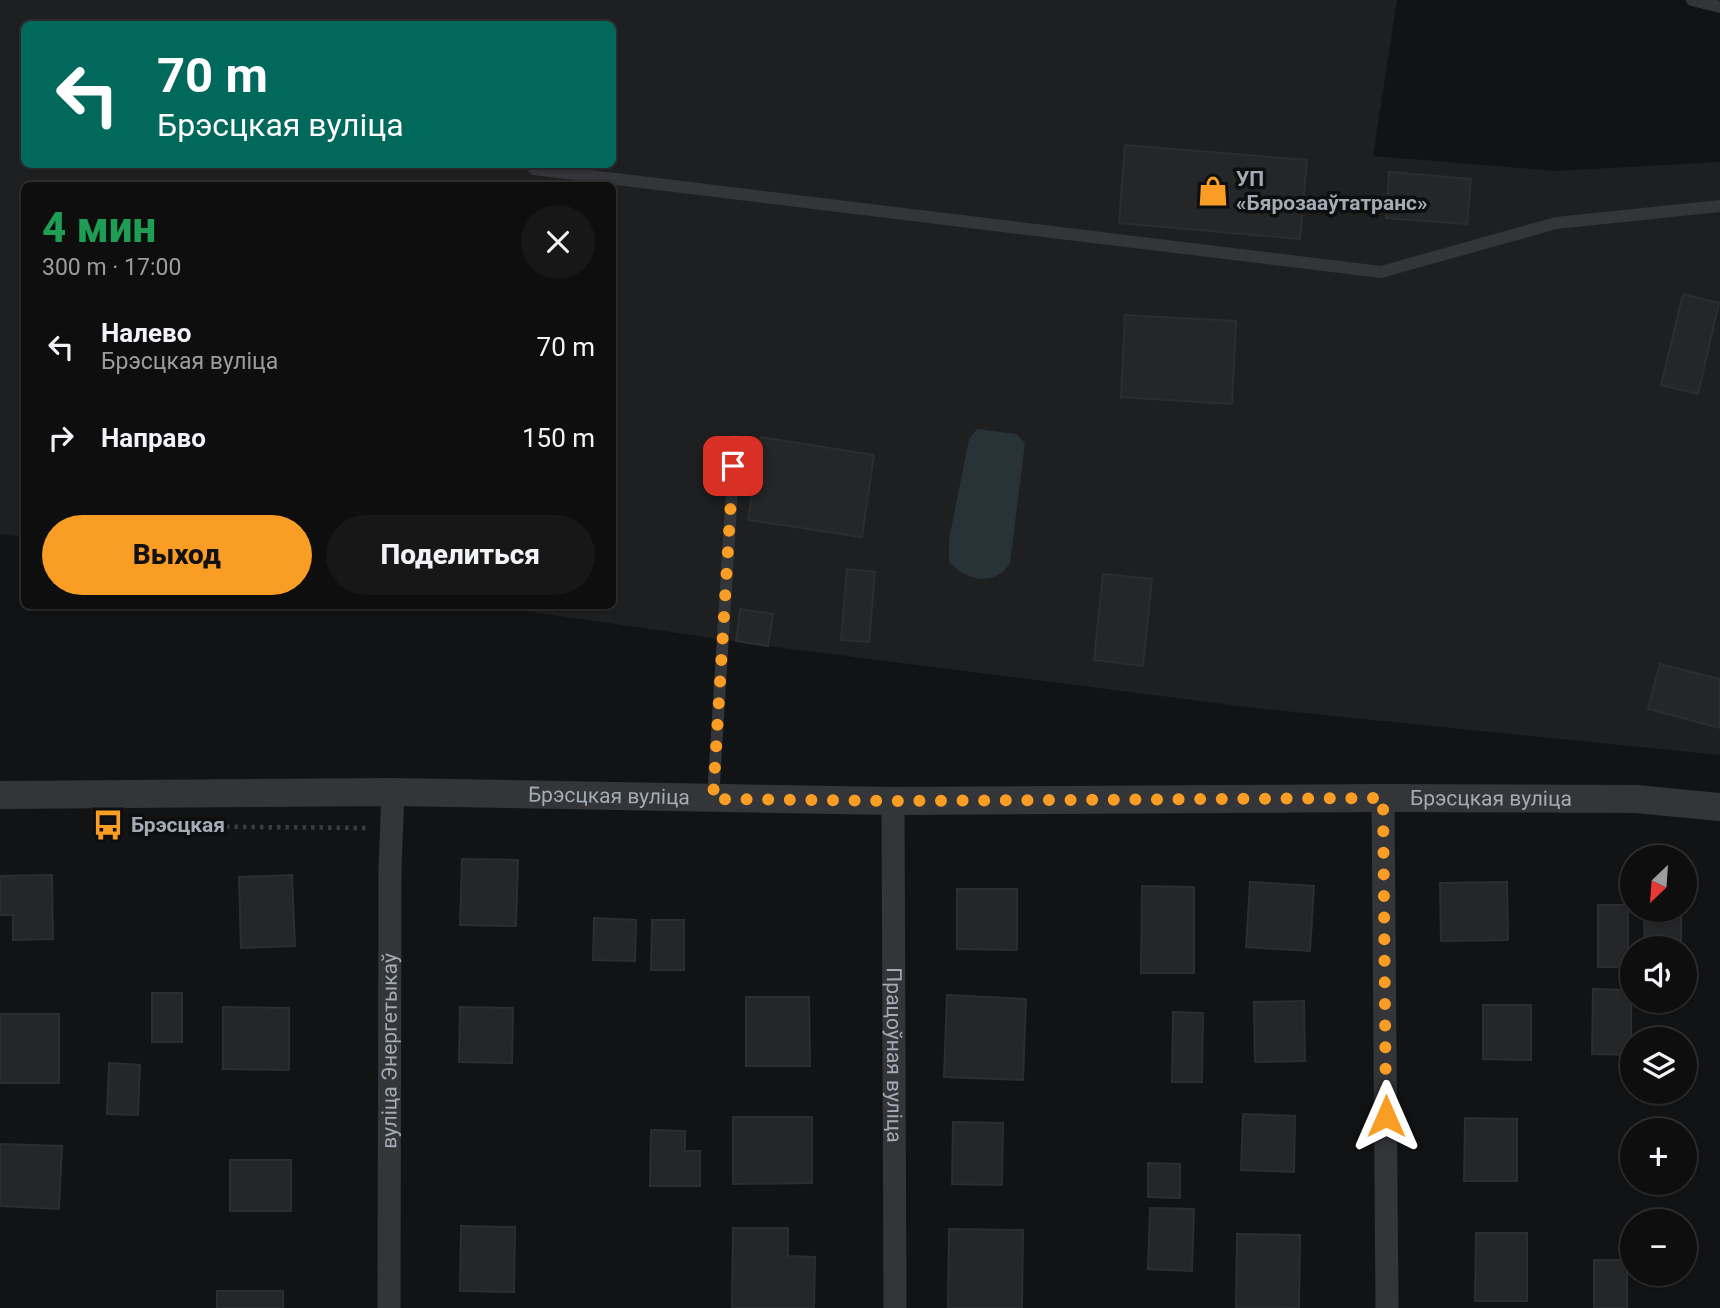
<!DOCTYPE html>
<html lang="ru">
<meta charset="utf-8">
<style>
:root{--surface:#0e0e0f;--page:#171718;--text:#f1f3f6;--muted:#9b9c9e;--line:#2e2e2f;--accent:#fa9d24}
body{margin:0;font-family:Roboto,sans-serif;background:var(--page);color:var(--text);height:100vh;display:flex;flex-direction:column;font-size:26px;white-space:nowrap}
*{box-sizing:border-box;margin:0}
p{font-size:23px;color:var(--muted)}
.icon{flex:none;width:38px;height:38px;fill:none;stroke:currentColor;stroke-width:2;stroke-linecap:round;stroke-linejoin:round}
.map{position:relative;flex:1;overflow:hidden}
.drawer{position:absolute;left:21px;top:182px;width:595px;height:427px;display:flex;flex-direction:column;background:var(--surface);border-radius:10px;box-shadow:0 2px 5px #0004,0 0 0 2px var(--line)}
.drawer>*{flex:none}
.guide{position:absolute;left:21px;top:21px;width:595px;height:147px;border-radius:10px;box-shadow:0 2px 5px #0004,0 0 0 2px var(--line);background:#00695c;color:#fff;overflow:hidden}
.needle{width:46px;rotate:205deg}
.buttons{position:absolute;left:1620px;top:845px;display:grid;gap:14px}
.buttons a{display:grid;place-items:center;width:77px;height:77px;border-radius:50%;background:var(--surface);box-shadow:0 2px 5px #0004,0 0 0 2px var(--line);font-size:35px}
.pin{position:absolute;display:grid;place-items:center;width:60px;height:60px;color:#fff;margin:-30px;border-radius:14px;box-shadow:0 4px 10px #0006}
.me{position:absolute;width:77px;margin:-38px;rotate:0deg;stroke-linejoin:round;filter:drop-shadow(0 0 5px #0008)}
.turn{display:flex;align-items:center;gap:24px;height:147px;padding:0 21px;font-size:32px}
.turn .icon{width:91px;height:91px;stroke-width:2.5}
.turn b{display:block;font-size:49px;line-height:60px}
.round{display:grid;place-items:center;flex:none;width:74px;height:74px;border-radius:37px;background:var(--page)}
.head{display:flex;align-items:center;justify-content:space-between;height:119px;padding:0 21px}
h1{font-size:42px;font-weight:800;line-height:52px;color:#1e9e55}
.action{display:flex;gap:14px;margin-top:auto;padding:14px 21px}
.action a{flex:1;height:80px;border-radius:42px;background:var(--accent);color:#111;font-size:28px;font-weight:800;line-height:80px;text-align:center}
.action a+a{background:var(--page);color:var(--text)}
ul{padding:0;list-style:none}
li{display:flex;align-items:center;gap:21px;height:91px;padding:0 21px}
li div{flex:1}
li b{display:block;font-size:26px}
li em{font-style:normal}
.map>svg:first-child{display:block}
</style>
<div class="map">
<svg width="1720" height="1308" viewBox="0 0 1720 1308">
<rect width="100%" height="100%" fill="#121314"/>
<!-- built -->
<path fill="#1e1f21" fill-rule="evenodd" d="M0 0H1397L1373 156 1556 171 1720 162V755L1255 708 768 646 491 606H612V186H24V537L0 534ZM24 24H612V164H24Z"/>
<!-- water -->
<path fill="#283338" d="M977 429 1016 434 1025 443 1010 563C994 588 966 580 949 562V539L969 439Z"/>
<!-- building -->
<path fill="#252628" stroke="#2c2d30" stroke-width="2" d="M1125 145 1307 160 1300 239 1119 223Z
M1389 172 1471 179 1467 224 1386 218Z
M1683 294 1719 303 1698 394 1661 385Z
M1125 315 1236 321 1232 404 1121 397Z
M761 437 874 455 862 537 748 520Z
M847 569 875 572 869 642 841 640Z
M1103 574 1152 579 1143 666 1094 660Z
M740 609 773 614 768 646 736 641Z
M1660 664 1720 679V728L1648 709Z
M462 859 518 860 516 926 460 925Z
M52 875 53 939 13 940V915H0V876Z
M292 875 295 946 241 948 239 877Z
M1250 882 1314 886 1310 951 1246 947Z
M1507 882 1508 940 1441 941 1440 883Z
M1142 886 1194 887V973H1141Z
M957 889H1017V950L957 949Z
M1598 905H1628V967H1598Z
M1644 910H1681V948H1645Z
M594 918 636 920 635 961 593 960Z
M652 920H684V970H651Z
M1593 989 1631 990V1055L1592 1054Z
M152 993H182V1042H152Z
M947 995 1026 999 1023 1080 944 1077Z
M746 997H809L810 1066H746Z
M1304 1001 1305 1061 1255 1062 1254 1002Z
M1483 1005H1531V1060L1483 1059Z
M223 1007 289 1008V1070L223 1069Z
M460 1007 513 1008 512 1063 459 1062Z
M1173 1012 1203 1013 1202 1082H1172Z
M0 1014H59V1083H0Z
M109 1063 140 1065 138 1115 107 1114Z
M1243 1114 1295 1116 1294 1172 1241 1170Z
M733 1117H812V1183L733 1184Z
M1465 1118 1517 1119V1181H1464Z
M953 1122 1003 1123 1002 1185 952 1184Z
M651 1130 685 1131V1151H700V1186H650Z
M0 1144 62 1146 59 1209 0 1206Z
M230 1160H291V1211H230Z
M1148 1163 1180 1164V1198L1148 1197Z
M1150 1208 1194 1209 1192 1271 1148 1269Z
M461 1226 515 1227 514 1292 460 1291Z
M733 1228H788V1256L815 1257 814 1308H732Z
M949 1229 1023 1230 1022 1308H948Z
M1476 1233H1527V1301H1475Z
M1237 1234 1300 1235 1299 1308 1236 1307Z
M1594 1260H1627V1308H1594Z
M217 1291H283V1308H217Z"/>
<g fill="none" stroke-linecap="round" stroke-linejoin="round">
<!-- path -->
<path stroke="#393c40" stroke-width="4.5" stroke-dasharray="3.5 5" stroke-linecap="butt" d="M141 826 367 828"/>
<!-- service -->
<path stroke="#333539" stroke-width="12" d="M1692 0 1720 7
M534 169 1381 272 1556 223 1720 206
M713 799 735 441"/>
<!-- minor -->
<g stroke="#333539" stroke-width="23">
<path d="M1383 798 1387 1308"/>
<path id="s1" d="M893 801 895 1308"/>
<path id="s2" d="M389 1308 390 869 393 792"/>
</g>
<!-- tertiary -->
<path stroke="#333539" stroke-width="28" id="s3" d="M0 795 393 792 893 801 1383 798 1636 799 1720 807"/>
</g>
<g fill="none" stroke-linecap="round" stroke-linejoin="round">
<!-- route -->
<path stroke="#fa9d24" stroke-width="12" stroke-dasharray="0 21.6" d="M733 466 713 799 893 801 1383 798 1386 1116"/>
</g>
<!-- icons -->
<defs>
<g id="shop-bare" transform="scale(2.415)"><path d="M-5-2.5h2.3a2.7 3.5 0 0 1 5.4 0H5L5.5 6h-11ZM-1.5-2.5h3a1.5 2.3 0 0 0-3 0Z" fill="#fa9d24" stroke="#0d0e0f" stroke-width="2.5" paint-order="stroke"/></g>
<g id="bus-bare" transform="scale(2.415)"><path d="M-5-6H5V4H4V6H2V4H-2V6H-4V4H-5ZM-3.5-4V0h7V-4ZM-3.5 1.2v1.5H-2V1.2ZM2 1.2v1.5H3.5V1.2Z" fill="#fa9d24" stroke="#0d0e0f" stroke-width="2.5" paint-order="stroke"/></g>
</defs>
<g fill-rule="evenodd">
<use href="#shop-bare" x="1213" y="191"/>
<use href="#bus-bare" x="108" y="825"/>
</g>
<g text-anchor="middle" stroke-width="7" stroke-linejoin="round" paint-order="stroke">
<!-- poi labels -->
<g font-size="21" font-weight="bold" fill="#a3abb5" stroke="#0d0e0f" text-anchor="start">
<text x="1236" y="186">УП<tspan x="1236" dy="24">«Бярозааўтатранс»</tspan></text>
<text x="131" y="832">Брэсцкая</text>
</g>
<!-- street labels -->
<g font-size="21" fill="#a3abb5" stroke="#0d0e0f">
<text dy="7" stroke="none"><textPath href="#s3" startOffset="609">Брэсцкая вуліца</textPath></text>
<text dy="7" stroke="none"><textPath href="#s3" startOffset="1491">Брэсцкая вуліца</textPath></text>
<text dy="7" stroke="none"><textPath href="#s2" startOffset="257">вуліца Энергетыкаў</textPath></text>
<text dy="7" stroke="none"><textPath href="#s1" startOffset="254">Працоўная вуліца</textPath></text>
</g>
</g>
</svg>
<div class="buttons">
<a><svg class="needle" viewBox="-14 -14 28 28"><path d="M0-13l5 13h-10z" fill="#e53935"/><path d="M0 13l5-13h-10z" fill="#9b9c9e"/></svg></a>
<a><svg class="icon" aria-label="sound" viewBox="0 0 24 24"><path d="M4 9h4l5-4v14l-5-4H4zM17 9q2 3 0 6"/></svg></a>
<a><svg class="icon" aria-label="layers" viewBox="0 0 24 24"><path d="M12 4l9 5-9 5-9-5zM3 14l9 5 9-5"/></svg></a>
<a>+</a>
<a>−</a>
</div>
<div class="pin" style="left:733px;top:466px;background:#d93025"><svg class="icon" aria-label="arrive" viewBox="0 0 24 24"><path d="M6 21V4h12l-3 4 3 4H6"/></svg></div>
<svg class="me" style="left:1386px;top:1116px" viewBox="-20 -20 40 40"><path d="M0-17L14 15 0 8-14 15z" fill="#fa9d24" stroke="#fff" stroke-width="4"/></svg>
<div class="guide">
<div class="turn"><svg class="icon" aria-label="left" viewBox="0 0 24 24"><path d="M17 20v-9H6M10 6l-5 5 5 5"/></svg><div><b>70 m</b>Брэсцкая вуліца</div></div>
</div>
<section class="drawer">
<div class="head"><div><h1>4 мин</h1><p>300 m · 17:00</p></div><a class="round"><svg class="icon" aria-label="close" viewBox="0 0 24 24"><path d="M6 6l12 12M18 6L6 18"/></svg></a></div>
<ul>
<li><svg class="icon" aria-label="left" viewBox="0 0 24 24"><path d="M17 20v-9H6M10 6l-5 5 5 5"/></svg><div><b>Налево</b><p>Брэсцкая вуліца</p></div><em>70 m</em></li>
<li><svg class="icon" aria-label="right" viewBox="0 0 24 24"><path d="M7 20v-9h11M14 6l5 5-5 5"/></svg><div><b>Направо</b></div><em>150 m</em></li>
</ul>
<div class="action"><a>Выход</a><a>Поделиться</a></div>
</section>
</div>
